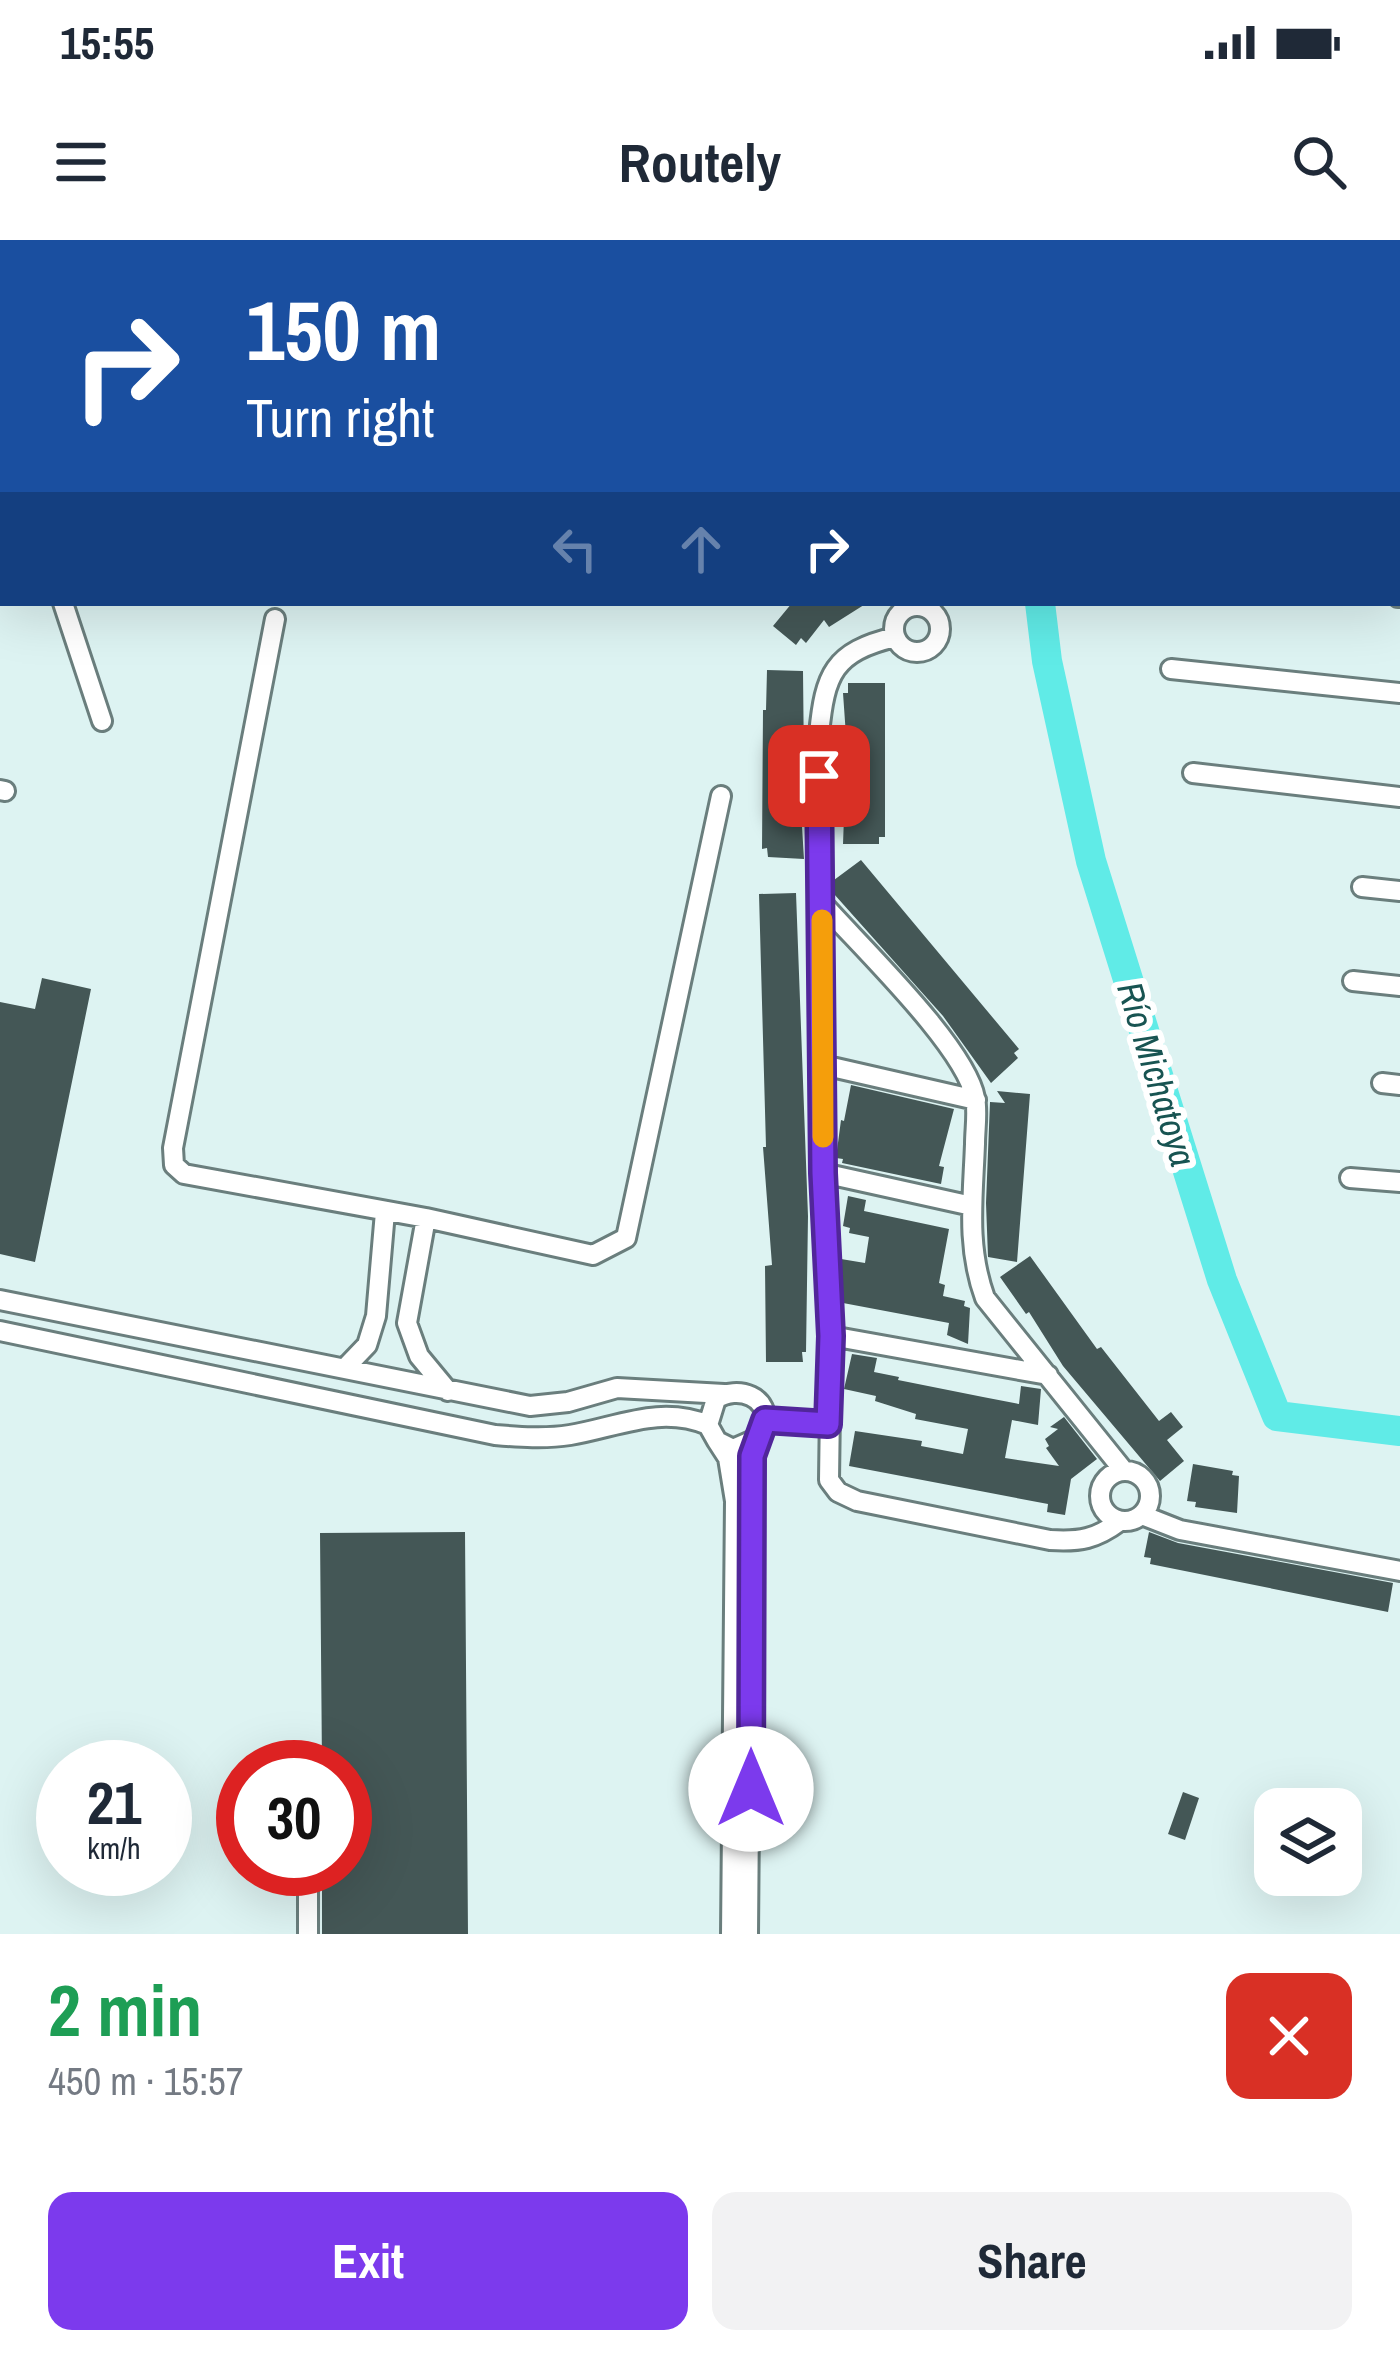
<!DOCTYPE html>
<meta charset="utf-8">
<style>
:root{--surface:#fff;--page:#f2f2f3;--text:#1f2937;--muted:#747a83;--accent:#7c3aed}
body{margin:0;font-family:"Archivo Narrow",sans-serif;background:var(--page);color:var(--text);height:100vh;display:flex;flex-direction:column;font-size:45px;white-space:nowrap}
*{box-sizing:border-box;margin:0}
p{font-size:39px;color:var(--muted)}
.icon{flex:none;width:66px;height:66px;fill:none;stroke:currentColor;stroke-width:2;stroke-linecap:round;stroke-linejoin:round}
.map{position:relative;height:1694px;overflow:hidden}
.side{display:flex;flex-direction:column;background:var(--surface);flex:1}
.side>*{flex:none}
.banner{position:absolute;left:0px;top:0px;width:1401px;height:366px;box-shadow:0 12px 48px #0002;background:#1a4fa0;color:#fff;overflow:hidden}
.tools{position:absolute;left:1254px;top:1548px;display:grid;gap:24px}
.tools a{display:grid;place-items:center;width:108px;height:108px;border-radius:24px;background:var(--surface);box-shadow:0 12px 48px #0002;font-size:60px}
.speed{position:absolute;left:36px;top:1500px;display:flex;gap:24px;font-size:60px;font-weight:700;text-align:center}
.speed>*{display:grid;place-content:center;width:156px;height:156px;border-radius:50%;background:var(--surface);box-shadow:0 12px 48px #0002;line-height:1}
.speed small{font-size:30px;font-weight:400}
.speed .limit{border:18px solid #d22;background:#fff;color:#111}
.pin{position:absolute;display:grid;place-items:center;width:102px;height:102px;color:#fff;margin:-51px;border-radius:24px;box-shadow:0 6px 18px #0006}
.me{position:absolute;width:132px;margin:-66px;rotate:0deg;stroke-linejoin:round;filter:drop-shadow(0 0 9px #0008)}
.turn{display:flex;align-items:center;gap:42px;height:252px;padding:0 48px;font-size:54px}
.turn .icon{width:156px;height:156px;stroke-width:2.5}
.turn b{display:block;font-size:84px;line-height:102px}
.lanes{display:flex;align-items:center;height:114px;padding:0 48px;background:#0003;justify-content:center;gap:60px;direction:ltr}
.lanes .off{opacity:.35}
.round{display:grid;place-items:center;flex:none;width:126px;height:126px;border-radius:24px;background:var(--page)}
.overview{display:flex;align-items:center;justify-content:space-between;height:204px;padding:0 48px}
h1{font-size:72px;font-weight:700;line-height:90px;color:#1e9e55}
.action{display:flex;gap:24px;margin-top:auto;padding:24px 48px}
.action a{flex:1;height:138px;border-radius:24px;background:var(--accent);color:#fff;font-size:48px;font-weight:700;line-height:138px;text-align:center}
.action a+a{background:var(--page);color:var(--text)}
.status{display:flex;justify-content:space-between;align-items:center;height:84px;padding:0 60px;background:var(--surface);direction:ltr}
.status svg{height:33px;fill:currentColor}
header{display:flex;justify-content:space-between;align-items:center;height:156px;padding:0 48px;background:var(--surface);font-size:54px;font-weight:700}
.map>svg:first-child{display:block}
</style>
<div class="status"><b>15:55</b><svg viewBox="0 0 49 12"><path d="M0 12V9h3v3zM5 12V6h3v6zM10 12V3h3v9zM15 12V0h3v12zM26 1h20v11H26zM47 4h2v5h-2z"/></svg></div>
<header><svg class="icon" aria-label="menu" viewBox="0 0 24 24"><path d="M4 6h16M4 12h16M4 18h16"/></svg>Routely<svg class="icon" aria-label="search" viewBox="0 0 24 24"><circle cx="10" cy="10" r="6"/><path d="M15 15l6 6"/></svg></header>
<div class="map">
<svg width="1400" height="1694" viewBox="0 0 1400 1694">
<rect width="100%" height="100%" fill="#ddf3f2"/>
<g fill="none" stroke-linecap="round" stroke-linejoin="round">
<!-- river -->
<path stroke="#60ebe7" stroke-width="30" d="M342 0 345 3
M1040 363 1047 421 1091 621 1222 1040 1277 1176 1400 1191"/>
</g>
<!-- building -->
<path fill="#445756" d="M792 363H867L829 387 824 380 806 403 801 398 796 405 773 386Z
M767 430 803 431 804 526H800V554L804 619 768 617 767 608 762 609 763 470H766Z
M848 443H885V597H879V604H843L846 523H842V510H847L843 453H848Z
M861 620 1019 809 1014 813 1018 818 991 843 943 776 834 654V640Z
M796 653 808 976 806 1112H802L803 1122H766L765 1026 772 1025 763 907H766L759 654Z
M42 738 91 749 35 1022 0 1014V762L35 769Z
M851 845 954 869 939 926 944 927 941 944 842 923 843 919 836 918 841 880 844 881Z
M997 851 1030 854 1017 1022 988 1017 986 963 990 862 1005 863Z
M848 956 866 960 864 971 949 989 939 1043 945 1045 943 1056 965 1061 964 1066 970 1068 968 1104 947 1095 949 1083 843 1063 841 1019 865 1023 869 997 849 993 850 988 843 986Z
M1030 1016 1097 1109 1101 1107 1159 1181 1171 1172 1183 1187 1167 1200 1184 1221 1160 1241 1063 1126 1029 1072 1026 1074 1000 1037Z
M852 1114 877 1118 874 1132 899 1137 898 1140 983 1157 1019 1164 1021 1146 1041 1149 1038 1185 1012 1180 1005 1218 1059 1226 1046 1208 1049 1206 1045 1199 1058 1189 1050 1187 1064 1177 1097 1219 1071 1239 1065 1275 1047 1272 1048 1264 849 1226 855 1191 922 1201 921 1206 963 1214 968 1189 915 1179 916 1174 875 1161 876 1156 844 1149Z
M1193 1224 1233 1231 1232 1235 1239 1236 1237 1273 1195 1267 1196 1262 1187 1261Z
M465 1292 468 1694H322V1629H345V1527H322L320 1293Z
M1149 1292 1178 1303 1393 1343 1388 1372 1150 1324 1151 1318 1144 1317Z
M1183 1552 1199 1558 1185 1600 1168 1594Z"/>
<g fill="none" stroke-linecap="round" stroke-linejoin="round">
<!-- minor casing -->
<g stroke="#6a7e7d" stroke-width="24">
<path id="minor" d="M936 0 948 3
M1213 0 1226 3
M1331 3 1332 0
M1398 248 1400 249
M0 321 3 322
M1398 357H1400
M63 363 102 481
M894 389a23 23 0 1 1 46 0a23 23 0 1 1-46 0Z
M275 379 173 908 174 925 184 934 426 978 593 1015 626 998 721 556
M895 397C833 412 825 434 819 494L823 933 831 1096 829 1240 838 1252 857 1261 1050 1300C1080 1302 1096 1299 1120 1281
M1171 429 1400 453
M1193 533 1400 557
M0 550 5 551
M1362 647 1400 651
M822 663C859 705 966 807 975 858 978 872 975 889 975 904 973 958 966 1006 985 1058L1124 1231
M1353 741 1400 746
M823 825 976 860
M1382 843 1400 845
M823 933 972 966
M1350 938 1400 942
M426 978 407 1083 419 1116 448 1151
M0 1060 530 1166 568 1162 617 1148 724 1154
M0 1091 495 1195C520 1197 545 1199 570 1195 618 1187 660 1165 708 1185
M831 1096 1048 1135
M345 1128 367 1105 376 1076 385 972
M765 1180 828 1183
M717 1201 728 1218 735 1261 731 1694
M1100 1256a25 25 0 1 1 50 0a25 25 0 1 1-50 0Z
M1142 1275 1180 1290 1400 1331
M308 1694V1629
M748 1694 752 1217C755 1207 761 1196 764 1187 772 1156 737 1145 716 1159L708 1185 717 1201 733 1209 758 1198"/>
</g>
<!-- minor -->
<use href="#minor" stroke="#fff" stroke-width="18"/>
</g>
<g fill="none" stroke-linecap="round" stroke-linejoin="round">
<!-- route casing -->
<g stroke="#51269a" stroke-width="30">
<path id="route" d="M751 1549 752 1216 765 1180 828 1184 831 1096 823 933 819 536"/>
</g>
<!-- route -->
<use href="#route" stroke="#7c3aed" stroke-width="21"/>
<!-- slow -->
<path stroke="#f59e0b" stroke-width="21" d="M822 680 823 897"/>
</g>
<g text-anchor="middle" stroke-width="12" stroke-linejoin="round" paint-order="stroke">
<!-- water labels -->
<g font-size="36" font-style="italic" fill="#185452" stroke="#fff">
<text transform="translate(1157 834) rotate(73)" y="13">Río Michatoya</text>
</g>
</g>
</svg>
<div class="tools">
<a><svg class="icon" aria-label="layers" viewBox="0 0 24 24"><path d="M12 4l9 5-9 5-9-5zM3 14l9 5 9-5"/></svg></a>
</div>
<div class="speed"><div>21<small>km/h</small></div><div class="limit">30</div></div>
<div class="pin" style="left:819px;top:536px;background:#d93025"><svg class="icon" aria-label="arrive" viewBox="0 0 24 24"><path d="M6 21V4h12l-3 4 3 4H6"/></svg></div>
<svg class="me" style="left:751px;top:1549px" viewBox="-20 -20 40 40"><circle r="19" fill="#fff"/><path d="M0-13L10 11 0 6-10 11z" fill="#7c3aed"/></svg>
<div class="banner">
<div class="turn"><svg class="icon" aria-label="right" viewBox="0 0 24 24"><path d="M7 20v-9h11M14 6l5 5-5 5"/></svg><div><b>150 m</b>Turn right</div></div>
<div class="lanes"><svg class="icon off" aria-label="left" viewBox="0 0 24 24"><path d="M17 20v-9H6M10 6l-5 5 5 5"/></svg><svg class="icon off" aria-label="ahead" viewBox="0 0 24 24"><path d="M12 20V5M6 11l6-6 6 6"/></svg><svg class="icon" aria-label="right" viewBox="0 0 24 24"><path d="M7 20v-9h11M14 6l5 5-5 5"/></svg></div>
</div>
</div>
<section class="side">
<div class="overview"><div><h1>2 min</h1><p>450 m · 15:57</p></div><a class="round" style="background:#d93025;color:#fff"><svg class="icon" aria-label="close" viewBox="0 0 24 24"><path d="M6 6l12 12M18 6L6 18"/></svg></a></div>
<div class="action"><a>Exit</a><a>Share</a></div>
</section>
